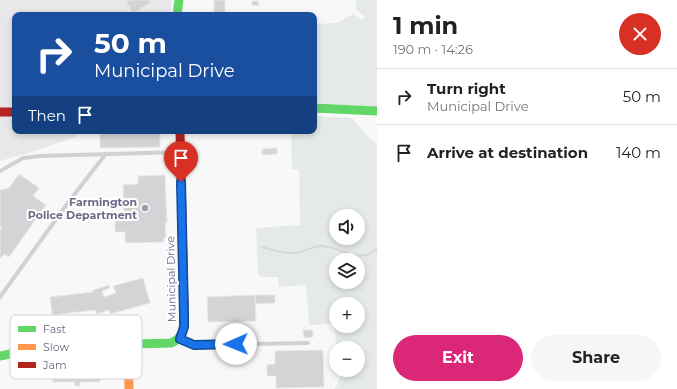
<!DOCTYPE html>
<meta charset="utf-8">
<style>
:root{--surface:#fff;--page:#f6f6f6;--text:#222;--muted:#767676;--line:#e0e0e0;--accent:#db2777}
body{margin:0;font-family:Montserrat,sans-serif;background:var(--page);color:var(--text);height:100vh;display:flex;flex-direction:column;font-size:15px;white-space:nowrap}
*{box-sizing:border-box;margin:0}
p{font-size:13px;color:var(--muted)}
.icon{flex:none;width:22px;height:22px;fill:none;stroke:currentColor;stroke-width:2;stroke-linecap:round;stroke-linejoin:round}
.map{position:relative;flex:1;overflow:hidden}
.details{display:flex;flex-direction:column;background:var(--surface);width:300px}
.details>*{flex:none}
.top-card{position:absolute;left:12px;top:12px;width:305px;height:122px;border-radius:8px;box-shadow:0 2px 6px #0003;background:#1a4fa0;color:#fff;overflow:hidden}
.controls{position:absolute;left:329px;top:209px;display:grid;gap:8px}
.controls a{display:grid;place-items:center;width:36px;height:36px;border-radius:50%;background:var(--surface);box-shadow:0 2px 6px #0003;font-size:20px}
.pin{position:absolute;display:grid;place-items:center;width:34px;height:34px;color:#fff;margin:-41px -17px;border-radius:50% 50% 50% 0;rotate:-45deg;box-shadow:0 0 4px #0007}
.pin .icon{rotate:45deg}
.me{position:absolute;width:44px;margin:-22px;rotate:269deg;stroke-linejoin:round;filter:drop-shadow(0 0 3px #0008)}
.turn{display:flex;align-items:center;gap:14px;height:84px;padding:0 16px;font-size:18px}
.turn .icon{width:52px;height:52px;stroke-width:2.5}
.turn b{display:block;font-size:28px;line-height:34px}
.then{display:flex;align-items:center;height:38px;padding:0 16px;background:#0003;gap:8px;font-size:15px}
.round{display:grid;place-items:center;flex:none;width:42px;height:42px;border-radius:21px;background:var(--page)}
.overview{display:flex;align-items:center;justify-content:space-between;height:68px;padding:0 16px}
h1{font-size:24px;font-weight:700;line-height:30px}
.primary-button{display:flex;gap:8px;margin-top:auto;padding:8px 16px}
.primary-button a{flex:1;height:46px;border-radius:24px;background:var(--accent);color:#fff;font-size:16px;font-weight:700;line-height:46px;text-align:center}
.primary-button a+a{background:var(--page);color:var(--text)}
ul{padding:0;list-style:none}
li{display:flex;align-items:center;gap:12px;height:56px;padding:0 16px;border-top:1px solid var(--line)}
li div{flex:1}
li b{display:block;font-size:15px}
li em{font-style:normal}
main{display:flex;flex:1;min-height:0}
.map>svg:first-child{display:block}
</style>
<main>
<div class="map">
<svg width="377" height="389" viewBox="0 0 377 389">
<rect width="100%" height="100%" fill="#f8f8f8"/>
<!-- built -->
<path fill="#e8e8ea" d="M0 0H171V15H15V131H77V136L35 151 0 161Z"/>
<!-- green -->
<path fill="#e5eae6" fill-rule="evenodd" d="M356 0H377V107L314 103V24L337 23 353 14 363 20 365 17 356 9Z
M314 116 352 118 368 137 377 145V389H334L338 384 341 370H358V348H336V350L335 324 309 325 306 285 279 287 278 277H262L258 274 256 228 300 225 299 169H292L291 131H314ZM336 216H358V238H336ZM336 260H358V282H336ZM336 304H358V326H336Z"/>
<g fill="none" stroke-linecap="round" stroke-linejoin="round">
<!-- stream -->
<path stroke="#d6d6de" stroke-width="2" d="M262 247C272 250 284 254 295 253 304 252 313 246 322 246 341 247 360 265 377 249"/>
</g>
<!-- building -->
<path fill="#d4d4d6" stroke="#e8e8e8" d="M129 0H150L151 2 133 14 126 2Z
M214 0H225V14H214Z
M252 1H258L259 6 252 5Z
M100 131H160V147L100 148Z
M277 148V154L262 155V149Z
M19 174 39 188 33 196 46 205 9 257 4 254 0 259V230L2 228 0 226V190L9 188Z
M165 175 167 223H165L166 237 163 238 164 242 127 243 125 241V232H115V221L135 220V212L124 213 123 185 138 184V176Z
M143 278 150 303 110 314 109 310 97 314 95 310 52 315 50 297 93 292V290L109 285 110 288 102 291 104 297 116 293 113 286Z
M255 295 256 321 208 322 207 297Z
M255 295H275V303L256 304Z
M303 330H313V337L304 338Z
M323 350 324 387 276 388V376H267V365L275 364V351Z
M88 357H95V359L100 360V363H111V369H100V382H80V386H75V382H53L52 360 88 359Z"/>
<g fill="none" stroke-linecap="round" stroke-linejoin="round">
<!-- lane -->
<path stroke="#d1d0d3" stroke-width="4" d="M0 171 23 158 40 156 180 152
M0 297 70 200 105 155
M181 339 194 345 308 343"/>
<!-- fast -->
<path stroke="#63d668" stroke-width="9" d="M177 15 179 0
M314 108 377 111
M0 356 20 352 61 346 171 343C187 337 184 321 184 307"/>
<!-- slow -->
<path stroke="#ff974d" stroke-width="9" d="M128 345 129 389"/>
<!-- jam -->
<path stroke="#b3261e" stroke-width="9" d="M0 112H15
M180 131 184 307"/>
</g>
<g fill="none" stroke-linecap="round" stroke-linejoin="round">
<!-- route casing -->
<g stroke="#114b97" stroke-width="10">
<path id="route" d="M181 182 184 316V327L180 339 194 345 236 344"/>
</g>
<!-- route -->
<use href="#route" stroke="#1a73e8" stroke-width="7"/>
</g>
<!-- markers -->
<circle fill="#9c9baf" stroke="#fff" stroke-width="1.5" cx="145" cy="208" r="4"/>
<g text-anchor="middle" stroke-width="4" stroke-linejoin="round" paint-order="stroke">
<!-- poi labels -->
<g font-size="11" font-weight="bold" fill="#6a6987" stroke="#fff" text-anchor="end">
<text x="137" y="206">Farmington<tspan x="137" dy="13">Police Department</tspan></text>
</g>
<!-- street labels -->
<g font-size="11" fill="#6a6987" stroke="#fff">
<text transform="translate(171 279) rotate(-91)" y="4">Municipal Drive</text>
</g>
</g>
<!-- legend -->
<rect x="10" y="315" width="132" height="64" rx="6" fill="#fff" stroke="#d2d2db" stroke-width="1"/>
<rect x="18" y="326" width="18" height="6" fill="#63d668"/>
<rect x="18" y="344" width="18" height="6" fill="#ff974d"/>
<rect x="18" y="362" width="18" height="6" fill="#b3261e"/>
<g font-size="11" fill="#6a6987">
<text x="43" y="333">Fast</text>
<text x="43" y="351">Slow</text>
<text x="43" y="369">Jam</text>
</g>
</svg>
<div class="controls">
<a><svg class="icon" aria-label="sound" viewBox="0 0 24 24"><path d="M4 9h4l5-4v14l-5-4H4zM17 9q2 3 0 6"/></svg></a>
<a><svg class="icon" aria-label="layers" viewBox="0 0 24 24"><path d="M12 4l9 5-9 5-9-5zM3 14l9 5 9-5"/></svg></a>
<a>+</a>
<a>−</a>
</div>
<div class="pin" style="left:181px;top:182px;background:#d93025"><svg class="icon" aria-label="arrive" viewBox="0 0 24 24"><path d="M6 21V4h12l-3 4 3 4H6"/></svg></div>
<svg class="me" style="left:236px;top:344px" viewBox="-20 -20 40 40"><circle r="19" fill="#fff"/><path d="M0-13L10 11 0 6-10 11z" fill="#1a73e8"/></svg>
<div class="top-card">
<div class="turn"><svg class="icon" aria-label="right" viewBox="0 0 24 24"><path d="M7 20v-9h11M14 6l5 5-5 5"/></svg><div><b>50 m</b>Municipal Drive</div></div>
<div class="then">Then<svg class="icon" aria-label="arrive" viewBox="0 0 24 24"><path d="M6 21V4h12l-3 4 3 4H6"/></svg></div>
</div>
</div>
<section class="details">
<div class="overview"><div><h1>1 min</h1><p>190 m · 14:26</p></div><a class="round" style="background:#d93025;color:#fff"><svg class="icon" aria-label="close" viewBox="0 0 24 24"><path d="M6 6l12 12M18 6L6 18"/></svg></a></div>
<ul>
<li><svg class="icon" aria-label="right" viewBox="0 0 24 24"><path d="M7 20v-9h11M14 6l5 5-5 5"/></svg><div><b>Turn right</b><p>Municipal Drive</p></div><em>50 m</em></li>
<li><svg class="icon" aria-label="arrive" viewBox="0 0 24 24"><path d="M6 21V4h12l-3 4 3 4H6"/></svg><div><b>Arrive at destination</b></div><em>140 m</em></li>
</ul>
<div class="primary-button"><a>Exit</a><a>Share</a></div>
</section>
</main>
